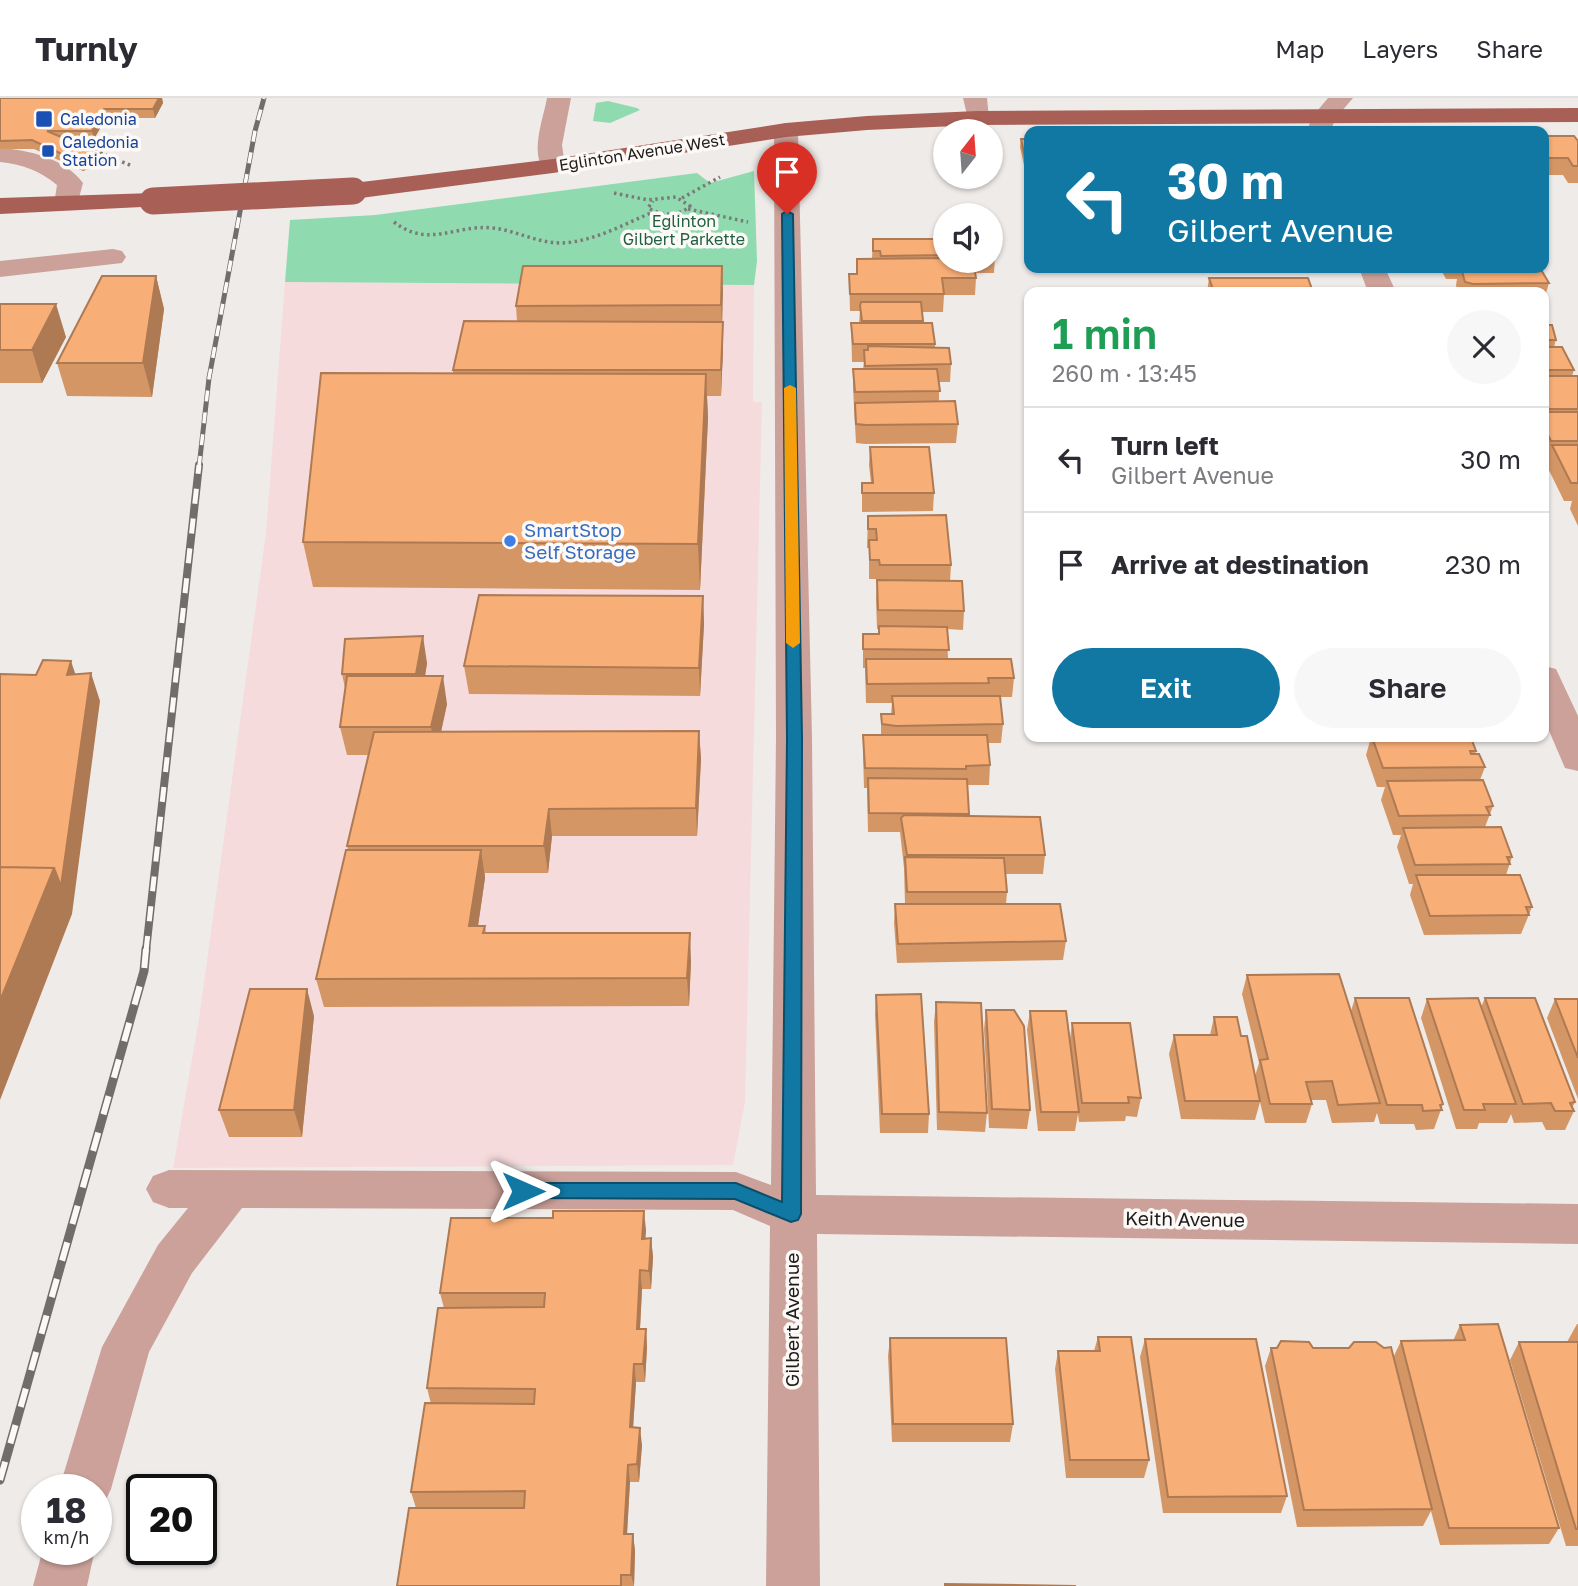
<!DOCTYPE html>
<meta charset="utf-8">
<style>
:root{--surface:#fff;--page:#f7f7f7;--text:#2b2b33;--muted:#7c7c81;--line:#e1e1e2;--accent:#1178a3}
body{margin:0;font-family:"Golos Text",sans-serif;background:var(--page);color:var(--text);height:100vh;display:flex;flex-direction:column;font-size:26px;white-space:nowrap}
*{box-sizing:border-box;margin:0}
p{font-size:23px;color:var(--muted)}
.icon{flex:none;width:38px;height:38px;fill:none;stroke:currentColor;stroke-width:2;stroke-linecap:round;stroke-linejoin:round}
.map{position:relative;flex:1;overflow:hidden}
.side{position:absolute;left:1024px;top:189px;width:525px;height:455px;display:flex;flex-direction:column;background:var(--surface);border-radius:14px;box-shadow:0 2px 5px #0004}
.side>*{flex:none}
.top-card{position:absolute;left:1024px;top:28px;width:525px;height:147px;border-radius:14px;box-shadow:0 2px 5px #0004;background:#1178a3;color:#fff;overflow:hidden}
.needle{width:46px;rotate:17deg}
.tools{position:absolute;left:933px;top:21px;display:grid;gap:14px}
.tools a{display:grid;place-items:center;width:70px;height:70px;border-radius:50%;background:var(--surface);box-shadow:0 2px 5px #0004;font-size:35px}
.speed{position:absolute;left:21px;top:1376px;display:flex;gap:14px;font-size:35px;font-weight:700;text-align:center}
.speed>*{display:grid;place-content:center;width:91px;height:91px;border-radius:50%;background:var(--surface);box-shadow:0 2px 5px #0004;line-height:1}
.speed small{font-size:18px;font-weight:400}
.speed .limit{border:4px solid #111;border-radius:10px;background:#fff;color:#111}
.pin{position:absolute;display:grid;place-items:center;width:60px;height:60px;color:#fff;margin:-72px -30px;border-radius:50% 50% 50% 0;rotate:-45deg;box-shadow:0 0 7px #0007}
.pin .icon{rotate:45deg}
.me{position:absolute;width:77px;margin:-38px;rotate:90deg;stroke-linejoin:round;filter:drop-shadow(0 0 5px #0008)}
.turn{display:flex;align-items:center;gap:24px;height:147px;padding:0 28px;font-size:32px}
.turn .icon{width:91px;height:91px;stroke-width:2.5}
.turn b{display:block;font-size:49px;line-height:60px}
.round{display:grid;place-items:center;flex:none;width:74px;height:74px;border-radius:37px;background:var(--page)}
.overview{display:flex;align-items:center;justify-content:space-between;height:119px;padding:0 28px}
h1{font-size:42px;font-weight:600;line-height:52px;color:#1e9e55}
.button{display:flex;gap:14px;margin-top:auto;padding:14px 28px}
.button a{flex:1;height:80px;border-radius:42px;background:var(--accent);color:#fff;font-size:28px;font-weight:600;line-height:80px;text-align:center}
.button a+a{background:var(--page);color:var(--text)}
ul{padding:0;list-style:none}
li{display:flex;align-items:center;gap:21px;height:105px;padding:0 28px;border-top:2px solid var(--line)}
li div{flex:1}
li b{display:block;font-size:26px}
li em{font-style:normal}
header{display:flex;align-items:center;gap:42px;box-sizing:border-box;height:98px;padding:0 35px;background:var(--surface);border-bottom:2px solid var(--line)}
header strong{font-size:33px}
nav{display:flex;gap:38px;margin-inline-start:auto;font-size:24px}
.map>svg:first-child{display:block}
</style>
<header>
<strong>Turnly</strong>
<nav><a>Map</a><a>Layers</a><a>Share</a></nav>
</header>
<div class="map">
<svg width="1578" height="1488" viewBox="0 0 1578 1488">
<rect width="100%" height="100%" fill="#efebe9"/>
<!-- industrial -->
<path fill="#f6dbdc" d="M285 184 754 187 753 304H762L745 1004 733 1067 173 1070 199 921 266 435Z"/>
<!-- green -->
<path fill="#8fdbaf" d="M608 3 637 10 640 12 610 25 593 23 596 5Z
M754 73 757 163 754 187 285 184 290 122 375 117 697 75 710 85Z"/>
<g fill="none" stroke-linecap="round" stroke-linejoin="round">
<!-- path -->
<path stroke="#7c7a79" stroke-width="3.5" stroke-dasharray="2.5 3.5" stroke-linecap="butt" d="M89 50 132 68
M614 95 648 102 676 99 690 108C678 119 662 118 648 110L653 103
M682 100 720 79
M688 111 748 124
M394 124C429 151 455 126 493 130 520 133 543 149 572 144 600 140 627 125 653 114"/>
<!-- minor -->
<path fill="#cba19a" fill-rule="evenodd" d="M547 0H571L562 47 565 68 562 73H544C530 53 543 22 547 0Z
M963 0H987L989 20 985 25H969Z
M1328 0H1353L1335 21 1331 33H1307L1312 19Z
M786 25 795 27 798 32 812 640 816 1097 1578 1106V1146L817 1136 820 1488H766L770 1128 733 1112 242 1110 192 1175 149 1254 111 1391 103 1408 96 1411V1391H59L102 1249 158 1147 188 1110H169L153 1104 146 1091 153 1078 169 1072 736 1074 771 1087 776 640 774 32 777 27Z
M0 50C28 52 65 60 83 85L76 111H58L54 106 57 87C40 73 22 66 0 64Z
M113 151 122 153 126 159 122 165 0 179V163Z
M1359 170H1385L1396 194H1368Z
M1544 568 1556 571 1578 618V673L1565 670 1544 621Z
M43 1451H95L87 1488H33Z"/>
<!-- major -->
<path fill="#a86056" fill-rule="evenodd" d="M1578 10V24L977 27 867 32 786 39 553 75 353 101 344 98 340 93 344 88 353 85 553 61 786 25 867 18 977 13Z
M153 95 162 98 166 103 162 108 0 116V100Z"/>
<!-- rail-far2 casing -->
<g stroke="#706e6c" stroke-width="5">
<path id="rail-far2" d="M199 369 209 280 255 33 264 0"/>
</g>
<!-- rail-far1 casing -->
<g stroke="#706e6c" stroke-width="8">
<path id="rail-far1" d="M146 853 199 367"/>
</g>
<!-- rail casing -->
<g stroke="#706e6c" stroke-width="9">
<path id="rail" d="M0 1382 144 873 146 851"/>
</g>
<!-- rail-far2 -->
<use href="#rail-far2" stroke="#fcf9f7" stroke-width="3.5" stroke-dasharray="11" stroke-linecap="butt"/>
<!-- rail-far1 -->
<use href="#rail-far1" stroke="#fcf9f7" stroke-width="5" stroke-dasharray="15" stroke-linecap="butt"/>
<!-- rail -->
<use href="#rail" stroke="#fcf9f7" stroke-width="6" stroke-dasharray="19" stroke-linecap="butt"/>
<!-- major-bridge -->
<path stroke="#a86056" stroke-width="27" d="M153 103 353 93"/>
</g>
<!-- wall -->
<path fill="#d59666" d="M0 0H162L163 5 155 20H106L94 41H67L101 56 103 64 83 73 34 51H0Z
M1544 38 1578 43V85H1568L1563 77H1544Z
M1021 41H1029V90L1020 49Z
M873 141H945V163H990V141L995 157 994 175H975L976 180 975 197H944L943 214H922L923 225 935 246V249L951 266 950 284H939V304L958 326 956 345 865 346 856 345 853 290V271H863L864 264H852L851 225H859L860 213H850L849 176H856L857 161H872Z
M722 168V224L723 250 721 298H707L708 320 700 492 313 489 303 444 453 276V272L517 224 516 208Z
M1440 170H1540L1549 185 1544 202V194H1458L1456 187 1457 181H1446Z
M156 178 164 211 152 299 67 298 57 265Z
M1209 180 1313 194H1207Z
M0 206 66 239 42 285H0Z
M1544 220 1556 242 1554 249 1574 272 1572 278H1578V428L1570 411 1572 403H1564L1546 366 1547 361H1545L1544 358Z
M870 349 934 395 933 413 862 414V385H871L869 367Z
M868 418 951 467 950 483 964 513 963 532 947 531 948 561 1014 580 1012 599H1000L1003 626 1001 645H988L990 667 989 687H967L969 718 1045 757 1043 776H1005L1007 794 1006 806 1066 843 1063 862 897 865 894 825 895 806H905L904 770 900 734H868L867 690H864L863 656V637H881V616H891L892 605H866L865 570H863V536H879V531H877L876 501 877 482H879V481H869V450H867Z
M703 498 704 526 700 598 469 596 464 568Z
M427 565 425 578 447 606 441 634 699 633 701 661 697 738H552L548 775H485V780L478 828H485L486 835 691 863 689 908 324 909 316 881 348 752 347 748 368 657H347L340 629 345 590 342 576Z
M1314 639H1474L1472 642 1476 653 1475 656 1485 669 1480 682 1493 708 1485 729 1512 759 1506 777 1532 809 1521 836 1424 837 1410 797 1413 786H1409L1397 749 1401 737H1393L1381 702 1385 689H1377L1366 657 1370 643H1332L1331 640H1315Z
M1247 877 1351 913 1355 900 1443 1006 1434 1031 1416 1032 1414 1026H1380L1377 1015 1374 1024 1332 1025 1326 1002H1311L1312 1006 1306 1025H1265L1260 1004 1255 1022 1181 1021 1169 956 1174 937H1210L1214 919 1241 938 1255 978 1259 965 1242 896Z
M876 897 929 1016 928 1035H880L875 916Z
M1485 900 1575 1004 1572 1010 1574 1013 1565 1032H1546L1542 1024 1514 1025 1511 1016 1507 1025H1479L1477 1031H1456L1421 920 1427 901 1481 909Z
M1555 901H1578V1001L1547 920Z
M936 904 987 1015 985 1034 937 1032 934 924Z
M986 912 1030 1012 1027 1031 989 1030 984 931Z
M1030 913 1070 941 1072 925 1141 1000 1137 1019 1126 1018 1125 1023 1079 1024 1078 1016 1075 1033H1038L1027 932Z
M314 918 302 1039H229L219 1012Z
M646 1132 645 1141 651 1140 653 1159 651 1191H642L640 1231H646L647 1249 645 1284H636L633 1329 642 1347 639 1384H630L627 1436H633L635 1453 634 1488H397L416 1410 411 1394 431 1306 427 1290 444 1210 440 1195Z
M1577 1226H1578V1448H1566L1510 1262 1519 1244H1567Z
M1460 1227 1559 1430 1549 1446 1440 1447 1431 1413 1423 1428 1297 1429 1265 1268 1271 1250H1349L1393 1260 1401 1243H1453Z
M1098 1239 1149 1362 1144 1380H1066L1055 1271 1058 1253H1094Z
M890 1240 1013 1326 1010 1344H892L888 1258Z
M1145 1241 1287 1398 1281 1415H1163L1140 1259Z"/>
<!-- shaded-wall -->
<path fill="#ae7a53" d="M159 0H162L163 5 155 20 153 11Z
M104 11 106 20 94 41 92 33Z
M101 56 103 64 83 73 81 65Z
M722 168 723 193 722 233 721 207Z
M156 178 164 211 152 299 143 265Z
M56 206 66 239 42 285 32 252Z
M723 224V250L721 298V272Z
M706 276 708 320 700 492 698 446Z
M703 498 704 526 700 598 699 570Z
M423 538 427 565 421 604 416 576Z
M71 563 80 590 67 577Z
M91 575 100 603 72 816 0 1002V903Z
M443 578 447 606 436 657 431 629Z
M699 633 701 661 697 738 696 710Z
M549 711 552 738 548 775 544 748Z
M481 752 485 780 474 855 469 828Z
M690 835 691 863 689 908 687 880Z
M307 891 314 918 302 1039 294 1012Z
M644 1113 646 1132 644 1159 642 1141Z
M651 1140 653 1159 651 1191 649 1173Z
M640 1172 642 1191 639 1249 637 1231Z
M646 1231 647 1249 645 1284 643 1266Z
M634 1266 636 1284 632 1347 630 1329Z
M640 1330 642 1347 639 1384 637 1366Z
M628 1367 630 1384 626 1453 624 1436Z
M633 1436 635 1453 634 1488 631 1477Z"/>
<!-- building -->
<path fill="#f8ae77" stroke="#ae7a53" stroke-width="2" d="M0 0H159L153 11H104L92 33H47L101 56 81 65 32 42 0 43Z
M1544 38H1574L1578 43V68H1573L1568 60H1544Z
M1021 41H1029V78Z
M873 141H945V157L881 158 880 153H873Z
M990 141H993L995 157H990Z
M945 160V163H973L976 180H942L944 196H850L849 176H857V161Z
M523 168H722L721 207 516 208Z
M1461 170H1540L1549 185 1473 186 1465 184Z
M102 178H156L143 265H57Z
M1209 180H1308L1313 194H1214Z
M861 204H921L923 223H862L860 208Z
M0 206H56L32 252H0Z
M1544 220H1545L1548 227H1552L1556 242H1544Z
M464 223 723 224 721 272H453Z
M851 225H932L935 246H853Z
M868 248 949 250 951 266 865 268 864 252H868Z
M1544 249H1562L1574 272H1544Z
M853 271H937L940 293 855 294Z
M321 275 706 276 698 446 303 444Z
M1544 278H1578V311H1544Z
M955 303 958 326 866 327 856 326 855 305Z
M1544 314H1578V343H1551L1548 337H1544Z
M1552 347H1578V385H1571Z
M870 349H929L934 395H862V385H873Z
M946 417 951 467H880L879 462H870L869 442H877L876 431H868V418Z
M877 482 962 483 964 513 878 512Z
M479 497 703 498 699 570 464 568Z
M879 528 947 529 949 552 863 551V536H879Z
M423 538 416 576H342L345 541Z
M866 561H1011L1014 580H988L989 585 867 586Z
M43 562 71 563 67 577 91 575 61 788 54 770 0 769V576L36 577Z
M347 578H443L431 629H340Z
M892 598H1000L1003 626 896 628 882 626 881 616H894Z
M699 633 696 710 549 711 544 748H347L374 634Z
M863 637H987L990 667 966 668V671L865 670Z
M1372 639 1471 640 1476 653H1470L1471 656H1479L1485 669 1383 670Z
M868 680 967 681 969 716 869 715Z
M1483 682 1493 708 1486 709 1490 717 1399 718 1387 683Z
M904 717 1040 719 1045 757H907L901 720Z
M1501 729 1512 759H1507L1510 766 1415 767 1403 730Z
M346 752H481L469 828H485L483 835H690L687 880 316 881Z
M905 759 1004 760 1007 794H907Z
M0 769 54 770 0 903Z
M1416 777H1520L1532 809H1526L1529 817 1430 818Z
M895 806H1060L1066 843 898 846Z
M1339 876 1380 1005 1338 1007 1332 983 1306 984 1312 1006H1270L1260 962 1268 961 1247 877Z
M250 891H307L294 1012H219Z
M921 896 929 1016H882L876 897Z
M1355 900H1409L1443 1006 1440 1007 1442 1012 1423 1013 1422 1007H1387Z
M1478 900 1516 1006H1483L1485 1012H1464L1427 901Z
M1485 900H1535L1575 1004 1570 1005 1574 1013H1555L1551 1005 1523 1006Z
M1555 901H1578V960Z
M936 904 981 905 987 1015 939 1014Z
M986 912H1014L1024 928 1030 1012 992 1011Z
M1030 913H1066L1079 1014H1041Z
M1214 919H1237L1241 938H1247L1260 1003H1185L1174 937H1217Z
M1072 925H1130L1141 1000 1128 999 1129 1005H1082Z
M553 1113H644L642 1141 651 1140 649 1173 640 1172 637 1231H646L643 1266H634L630 1329 640 1330 637 1366 628 1367 624 1436H633L631 1477H621V1488H397L409 1410H524L525 1393 411 1394 425 1305 534 1306 535 1291 427 1290 438 1210 544 1209 545 1195H440L451 1120H553Z
M1498 1226 1559 1430H1449L1401 1243 1465 1242 1460 1227Z
M1098 1239H1131L1149 1362H1070L1058 1253H1100Z
M890 1240H1006L1013 1326H893Z
M1145 1241H1256L1287 1398 1168 1399Z
M1281 1243 1309 1244 1313 1250H1349L1354 1244H1376L1384 1250 1391 1249 1432 1411 1304 1412 1271 1250H1277Z
M1519 1244H1578V1431H1576Z
M945 1486 1076 1488H945Z"/>
<!-- route -->
<path fill="#1178a3" stroke="#0b4e6a" stroke-width="2" d="M787 113 793 116 802 640 801 1116 798 1122 791 1124 735 1101 523 1100 516 1098 513 1093 516 1087 523 1085H736L782 1104 787 640 782 116Z"/>
<!-- slow -->
<path fill="#f59e0b" d="M790 287 796 290 800 545 793 550 786 545 784 290Z"/>
<!-- markers -->
<g fill="#1a4fb4" stroke="#fcf9f7" stroke-width="2.5">
<rect x="35" y="12" width="18" height="18" rx="3.5"/>
<rect x="41" y="46" width="14" height="14" rx="3.5"/>
</g>
<circle fill="#3f7fe0" stroke="#fcf9f7" stroke-width="2.5" cx="510" cy="443" r="7"/>
<g text-anchor="middle" stroke-width="7" stroke-linejoin="round" paint-order="stroke">
<!-- far-transit labels -->
<g font-size="16" fill="#164399" stroke="#fcf9f7" text-anchor="start">
<text x="60" y="27">Caledonia</text>
<text x="62" y="50">Caledonia<tspan x="62" dy="18">Station</tspan></text>
</g>
<!-- far-street labels -->
<g font-size="16" fill="#1d1c1b" stroke="#fcf9f7">
<text transform="translate(642 54) rotate(-9)" y="6">Eglinton Avenue West</text>
</g>
<!-- far-park labels -->
<g font-size="16" fill="#1f6040" stroke="#fcf9f7">
<text x="684" y="129">Eglinton<tspan x="684" dy="18">Gilbert Parkette</tspan></text>
</g>
<!-- shop labels -->
<g font-size="19" fill="#366cbe" stroke="#fcf9f7" text-anchor="start">
<text x="524" y="439">SmartStop<tspan x="524" dy="22">Self Storage</tspan></text>
</g>
<!-- street labels -->
<g font-size="19" fill="#1d1c1b" stroke="#fcf9f7">
<text transform="translate(1185 1121) rotate(1)" y="7">Keith Avenue</text>
<text transform="translate(792 1222) rotate(-90)" y="7">Gilbert Avenue</text>
</g>
</g>
</svg>
<div class="tools">
<a><svg class="needle" viewBox="-14 -14 28 28"><path d="M0-13l5 13h-10z" fill="#e53935"/><path d="M0 13l5-13h-10z" fill="#7c7c81"/></svg></a>
<a><svg class="icon" aria-label="sound" viewBox="0 0 24 24"><path d="M4 9h4l5-4v14l-5-4H4zM17 9q2 3 0 6"/></svg></a>
</div>
<div class="speed"><div>18<small>km/h</small></div><div class="limit">20</div></div>
<div class="pin" style="left:787px;top:116px;background:#d93025"><svg class="icon" aria-label="arrive" viewBox="0 0 24 24"><path d="M6 21V4h12l-3 4 3 4H6"/></svg></div>
<svg class="me" style="left:523px;top:1093px" viewBox="-20 -20 40 40"><path d="M0-17L14 15 0 8-14 15z" fill="#1178a3" stroke="#fff" stroke-width="4"/></svg>
<div class="top-card">
<div class="turn"><svg class="icon" aria-label="left" viewBox="0 0 24 24"><path d="M17 20v-9H6M10 6l-5 5 5 5"/></svg><div><b>30 m</b>Gilbert Avenue</div></div>
</div>
<section class="side">
<div class="overview"><div><h1>1 min</h1><p>260 m · 13:45</p></div><a class="round"><svg class="icon" aria-label="close" viewBox="0 0 24 24"><path d="M6 6l12 12M18 6L6 18"/></svg></a></div>
<ul>
<li><svg class="icon" aria-label="left" viewBox="0 0 24 24"><path d="M17 20v-9H6M10 6l-5 5 5 5"/></svg><div><b>Turn left</b><p>Gilbert Avenue</p></div><em>30 m</em></li>
<li><svg class="icon" aria-label="arrive" viewBox="0 0 24 24"><path d="M6 21V4h12l-3 4 3 4H6"/></svg><div><b>Arrive at destination</b></div><em>230 m</em></li>
</ul>
<div class="button"><a>Exit</a><a>Share</a></div>
</section>
</div>
